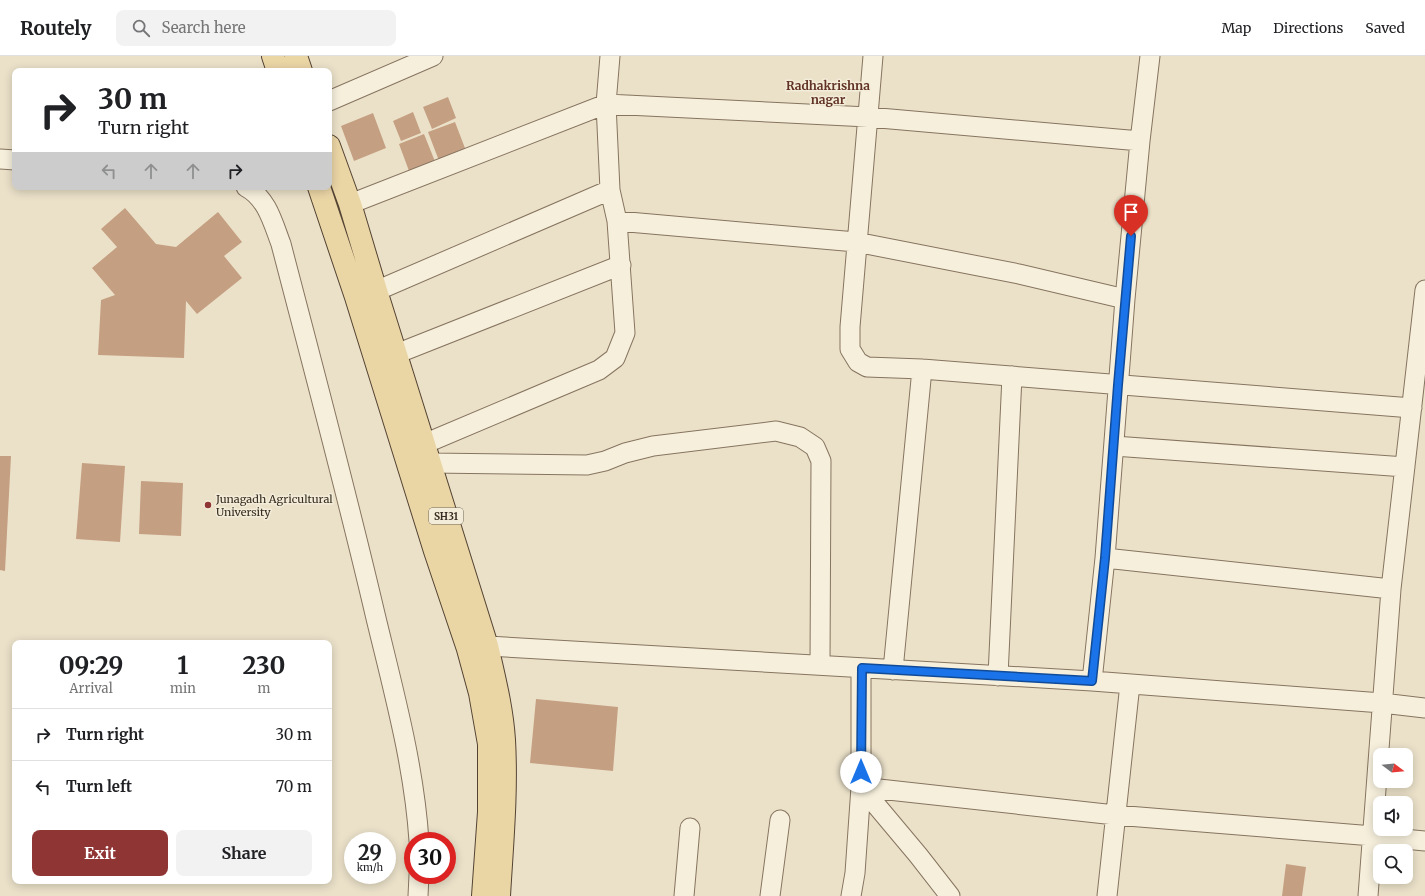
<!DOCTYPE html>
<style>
:root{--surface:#fff;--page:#f2f2f2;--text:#202124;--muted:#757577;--line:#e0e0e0;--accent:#8f3534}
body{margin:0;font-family:Merriweather,serif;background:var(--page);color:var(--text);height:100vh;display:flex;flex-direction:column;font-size:15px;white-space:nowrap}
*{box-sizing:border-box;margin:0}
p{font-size:13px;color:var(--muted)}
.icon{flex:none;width:22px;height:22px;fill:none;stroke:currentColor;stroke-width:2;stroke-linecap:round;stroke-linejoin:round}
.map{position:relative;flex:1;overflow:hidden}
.details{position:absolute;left:12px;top:584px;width:320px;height:244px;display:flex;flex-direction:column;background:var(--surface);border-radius:8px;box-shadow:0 2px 10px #0003}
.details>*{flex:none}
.banner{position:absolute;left:12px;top:12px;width:320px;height:122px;border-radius:8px;box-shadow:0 2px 10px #0003;background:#fff;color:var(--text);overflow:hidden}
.needle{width:26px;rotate:106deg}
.tools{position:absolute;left:1373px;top:692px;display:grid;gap:8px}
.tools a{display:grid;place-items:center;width:40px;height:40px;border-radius:8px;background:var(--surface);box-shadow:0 2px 10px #0003;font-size:20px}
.speed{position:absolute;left:344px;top:776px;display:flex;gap:8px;font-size:20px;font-weight:700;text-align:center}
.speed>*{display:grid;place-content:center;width:52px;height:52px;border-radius:50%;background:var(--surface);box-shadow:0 2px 10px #0003;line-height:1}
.speed small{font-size:10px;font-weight:400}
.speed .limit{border:6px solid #d22;background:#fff;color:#111}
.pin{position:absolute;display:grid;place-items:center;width:34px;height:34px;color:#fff;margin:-41px -17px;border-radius:50% 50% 50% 0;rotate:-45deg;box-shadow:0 0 4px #0007}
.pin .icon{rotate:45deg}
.me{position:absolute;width:44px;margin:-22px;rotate:0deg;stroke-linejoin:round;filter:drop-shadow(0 0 3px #0008)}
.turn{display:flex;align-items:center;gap:14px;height:84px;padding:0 20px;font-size:18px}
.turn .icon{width:52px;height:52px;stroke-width:2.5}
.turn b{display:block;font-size:28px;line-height:34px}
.lanes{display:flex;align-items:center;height:38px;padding:0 20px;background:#0003;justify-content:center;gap:20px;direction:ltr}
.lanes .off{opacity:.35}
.eta{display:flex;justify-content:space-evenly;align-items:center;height:68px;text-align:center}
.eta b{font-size:24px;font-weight:700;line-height:28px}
.action{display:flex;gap:8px;margin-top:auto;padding:8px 20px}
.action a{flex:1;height:46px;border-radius:8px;background:var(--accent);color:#fff;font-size:16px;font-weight:700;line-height:46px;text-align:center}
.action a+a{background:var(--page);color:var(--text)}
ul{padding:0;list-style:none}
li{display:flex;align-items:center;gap:12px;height:52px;padding:0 20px;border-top:1px solid var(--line)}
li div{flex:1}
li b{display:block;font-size:15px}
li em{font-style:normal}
header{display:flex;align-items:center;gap:24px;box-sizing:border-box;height:56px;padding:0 20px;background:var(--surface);border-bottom:1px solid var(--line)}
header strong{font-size:19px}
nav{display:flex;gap:22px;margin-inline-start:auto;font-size:14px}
.search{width:280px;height:36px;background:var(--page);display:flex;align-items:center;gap:10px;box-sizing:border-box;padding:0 14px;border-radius:8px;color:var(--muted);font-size:15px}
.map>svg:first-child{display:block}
</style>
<header>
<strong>Routely</strong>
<div class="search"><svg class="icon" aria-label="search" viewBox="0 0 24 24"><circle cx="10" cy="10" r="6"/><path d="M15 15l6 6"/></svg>Search here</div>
<nav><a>Map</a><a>Directions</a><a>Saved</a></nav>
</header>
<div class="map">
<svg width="1425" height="840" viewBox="0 0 1425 840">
<rect width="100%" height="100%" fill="#ebe1c9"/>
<!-- building -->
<path fill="#c59f82" d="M448 41 456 62 432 73 423 51Z
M413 56 421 77 401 85 393 65Z
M373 57 386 92 354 105 341 70Z
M455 66 468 100 441 110 428 76Z
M424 78 438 113 412 123 399 88Z
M125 152 156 188 176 191 218 156 242 186 224 200 242 222 197 258 186 245 184 302 98 299 101 244 115 239 92 212 117 191 101 173Z
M0 400H11L5 515 0 514Z
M82 407 125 410 120 486 76 483Z
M141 425 183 427 181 480 139 478Z
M536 643 618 651 613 715 530 707Z
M1286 808 1306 811 1302 840H1282Z"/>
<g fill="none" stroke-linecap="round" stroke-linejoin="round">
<!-- street casing -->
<g stroke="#86745f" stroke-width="21">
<path id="street" d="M873 0 850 271V293L858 306 867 311 922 313 1412 352
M329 45 433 0
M0 103 15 104
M246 131C267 142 273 167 281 188 313 311 346 434 375 558 393 633 414 708 419 785
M350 148 606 48 868 61 1140 85
M617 165 856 186 1019 218 1125 243
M376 235 610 134
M396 298 621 209
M424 388 599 314 615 302 625 277 617 165 610 134 606 48 610 0
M1114 390 1405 411
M430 407 587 409 605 405 625 397 653 390 776 375 800 381 815 391 821 405 820 609
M1105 502 1391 533
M487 590 1092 625 1382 647 1425 652
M893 614 922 313
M998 620 1012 320
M1092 625 1105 502 1125 243 1140 85 1150 0
M861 731 1115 759 1373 780 1425 785
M861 731 918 799 950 840
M418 840 419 819
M684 840 690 772
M770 840 780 764
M851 840 855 817 861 731V612
M1107 840 1130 628
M1368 840 1391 533 1425 234"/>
</g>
<!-- primary casing -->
<g stroke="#544333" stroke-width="24">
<path id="primary" d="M273 0 278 15
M296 0 301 15
M329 90 350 148 376 235 487 590C494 621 502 652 504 684 507 736 502 788 499 840
M319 131 356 241 435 495 468 593 480 637 489 688V756L483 840"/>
</g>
<!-- street -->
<use href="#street" stroke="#f6efdc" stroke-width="19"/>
<!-- primary -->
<use href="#primary" stroke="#ead5a5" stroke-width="22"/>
</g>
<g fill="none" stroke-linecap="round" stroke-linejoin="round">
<!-- route casing -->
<g stroke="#114b97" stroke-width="10">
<path id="route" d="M861 716 862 612 1092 625 1105 502 1118 329 1131 180"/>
</g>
<!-- route -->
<use href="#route" stroke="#1a73e8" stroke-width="7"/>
</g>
<!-- markers -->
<circle fill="#8f3534" stroke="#f3ecd8" stroke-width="1.5" cx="208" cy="449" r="4"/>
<g text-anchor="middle" stroke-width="3" stroke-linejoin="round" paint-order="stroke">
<!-- shield labels -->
<rect fill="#f3ecd8" stroke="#6f6658" stroke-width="1" x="429" y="452" width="34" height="16" rx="3"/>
<g font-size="10" font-weight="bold" fill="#372c21">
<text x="446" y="464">SH31</text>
</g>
<!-- poi labels -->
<g font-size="11" fill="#372c21" stroke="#f3ecd8" text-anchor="start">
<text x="216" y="447">Junagadh Agricultural<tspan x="216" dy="13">University</tspan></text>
</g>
<!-- neighbourhood labels -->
<g font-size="12" font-weight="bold" fill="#603225" stroke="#f3ecd8">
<text x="828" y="34">Radhakrishna<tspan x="828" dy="14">nagar</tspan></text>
</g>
</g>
</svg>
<div class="tools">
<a><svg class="needle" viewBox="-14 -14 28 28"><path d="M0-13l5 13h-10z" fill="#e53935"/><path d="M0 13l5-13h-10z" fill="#757577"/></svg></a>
<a><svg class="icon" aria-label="sound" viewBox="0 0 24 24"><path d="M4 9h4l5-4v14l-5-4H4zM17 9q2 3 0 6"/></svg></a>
<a><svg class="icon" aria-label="search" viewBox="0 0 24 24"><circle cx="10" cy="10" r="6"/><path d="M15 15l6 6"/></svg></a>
</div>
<div class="speed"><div>29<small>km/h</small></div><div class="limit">30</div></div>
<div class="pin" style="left:1131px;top:180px;background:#d93025"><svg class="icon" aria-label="arrive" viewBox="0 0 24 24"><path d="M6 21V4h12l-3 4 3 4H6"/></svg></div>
<svg class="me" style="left:861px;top:716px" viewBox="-20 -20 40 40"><circle r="19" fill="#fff"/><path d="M0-13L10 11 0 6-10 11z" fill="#1a73e8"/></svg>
<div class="banner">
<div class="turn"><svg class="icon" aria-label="right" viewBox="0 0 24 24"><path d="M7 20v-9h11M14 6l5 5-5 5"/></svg><div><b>30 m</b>Turn right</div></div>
<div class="lanes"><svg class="icon off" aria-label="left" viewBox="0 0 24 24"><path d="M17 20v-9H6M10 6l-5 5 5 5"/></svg><svg class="icon off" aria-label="ahead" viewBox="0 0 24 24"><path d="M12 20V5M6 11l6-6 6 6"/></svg><svg class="icon off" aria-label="ahead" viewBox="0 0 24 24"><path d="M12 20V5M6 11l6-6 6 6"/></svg><svg class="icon" aria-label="right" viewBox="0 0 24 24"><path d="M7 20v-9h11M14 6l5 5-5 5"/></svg></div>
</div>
<section class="details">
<div class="eta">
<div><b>09:29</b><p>Arrival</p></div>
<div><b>1</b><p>min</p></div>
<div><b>230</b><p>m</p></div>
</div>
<ul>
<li><svg class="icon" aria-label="right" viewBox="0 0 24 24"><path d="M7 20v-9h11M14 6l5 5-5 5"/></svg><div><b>Turn right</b></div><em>30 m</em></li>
<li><svg class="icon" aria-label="left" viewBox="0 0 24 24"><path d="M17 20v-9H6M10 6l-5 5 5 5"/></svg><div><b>Turn left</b></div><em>70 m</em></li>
</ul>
<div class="action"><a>Exit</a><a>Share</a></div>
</section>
</div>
